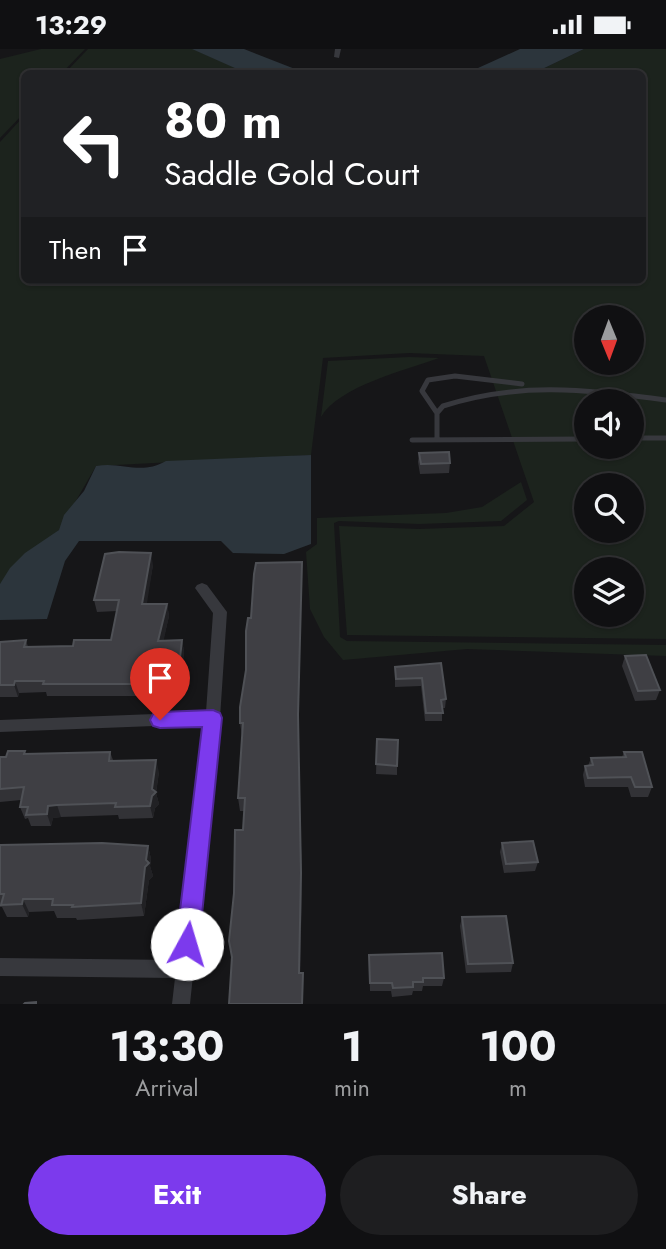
<!DOCTYPE html>
<style>
:root{--surface:#101012;--page:#1e1e20;--text:#f1f3f6;--muted:#9c9d9f;--line:#303032;--accent:#7c3aed}
body{margin:0;font-family:Jost,sans-serif;background:var(--page);color:var(--text);height:100vh;display:flex;flex-direction:column;font-size:26px;white-space:nowrap}
*{box-sizing:border-box;margin:0}
p{font-size:23px;color:var(--muted)}
.icon{flex:none;width:38px;height:38px;fill:none;stroke:currentColor;stroke-width:2;stroke-linecap:round;stroke-linejoin:round}
.map{position:relative;height:955px;overflow:hidden}
.panel{display:flex;flex-direction:column;background:var(--surface);flex:1}
.panel>*{flex:none}
.guide{position:absolute;left:21px;top:21px;width:625px;height:214px;border-radius:10px;box-shadow:0 2px 5px #0004,0 0 0 2px var(--line);background:#202124;color:#fff;overflow:hidden}
.needle{width:46px;rotate:179deg}
.controls{position:absolute;left:574px;top:256px;display:grid;gap:14px}
.controls a{display:grid;place-items:center;width:70px;height:70px;border-radius:50%;background:var(--surface);box-shadow:0 2px 5px #0004,0 0 0 2px var(--line);font-size:35px}
.pin{position:absolute;display:grid;place-items:center;width:60px;height:60px;color:#fff;margin:-72px -30px;border-radius:50% 50% 50% 0;rotate:-45deg;box-shadow:0 0 7px #0007}
.pin .icon{rotate:45deg}
.me{position:absolute;width:77px;margin:-38px;rotate:6deg;stroke-linejoin:round;filter:drop-shadow(0 0 5px #0008)}
.turn{display:flex;align-items:center;gap:24px;height:147px;padding:0 28px;font-size:32px}
.turn .icon{width:91px;height:91px;stroke-width:2.5}
.turn b{display:block;font-size:49px;line-height:60px}
.then{display:flex;align-items:center;height:66px;padding:0 28px;background:#0003;gap:14px;font-size:26px}
.eta{display:flex;justify-content:space-evenly;align-items:center;height:119px;text-align:center}
.eta b{font-size:42px;font-weight:700;line-height:49px}
.cta{display:flex;gap:14px;margin-top:auto;padding:14px 28px}
.cta a{flex:1;height:80px;border-radius:42px;background:var(--accent);color:#fff;font-size:28px;font-weight:700;line-height:80px;text-align:center}
.cta a+a{background:var(--page);color:var(--text)}
.status{display:flex;justify-content:space-between;align-items:center;height:49px;padding:0 35px;background:var(--surface);direction:ltr}
.status svg{height:19px;fill:currentColor}
.map>svg:first-child{display:block}
</style>
<div class="status"><b>13:29</b><svg viewBox="0 0 49 12"><path d="M0 12V9h3v3zM5 12V6h3v6zM10 12V3h3v9zM15 12V0h3v12zM26 1h20v11H26zM47 4h2v5h-2z"/></svg></div>
<div class="map">
<svg width="666" height="955" viewBox="0 0 666 955">
<rect width="100%" height="100%" fill="#161618"/>
<!-- green -->
<path fill="#1c231d" fill-rule="evenodd" d="M41 0H85L62 24H24V64L0 89V10Z
M88 0H193L247 24H65Z
M584 0H666V590L347 586 339 477 419 480 504 477 534 453 484 307 409 304 323 309 311 406 96 417 59 481 0 535V93L24 67V231H642V24H534ZM586 268H632V313H586ZM586 352H632V397H586ZM586 436H632V481H586ZM586 520H632V565H586Z
M409 308 439 309C406 321 339 337 321 368L328 312Z
M521 433 527 451 501 472 419 475 339 472 334 474 340 588 347 592 666 596V607L467 600 343 611 324 588 310 560 306 503 317 495V469L446 464 482 458Z"/>
<!-- water -->
<path fill="#2c353c" d="M192 0H244L295 20 318 24H246Z
M520 0H584L534 24H467Z
M311 406V495L284 505 233 504 221 492H79L65 512 47 570 0 571V535L10 519 25 504 59 481 64 466 84 442 96 417C122 412 140 427 166 412Z"/>
<g fill="none" stroke-linecap="round" stroke-linejoin="round">
<!-- lane -->
<path stroke="#37383d" stroke-width="5" d="M437 364 422 342 428 331 455 327 522 335
M632 389H666
M412 391 586 390
M437 391V364L443 357C521 332 586 341 666 351"/>
<!-- street -->
<path fill="#37383d" fill-rule="evenodd" d="M335 0H341L339 9 334 8Z
M202 534 207 536 227 563 220 669 190 955H172L175 929 0 927V909L177 911 205 675 0 683V671L206 663 213 564 195 539 197 536Z"/>
</g>
<!-- wall -->
<path fill="#323236" d="M419 404 450 414 449 424 420 425 418 413Z
M153 516 146 555H167L169 567 163 592 182 591 184 603 179 647H47L46 643 19 644 18 648H0V593L26 591 28 598 73 597 111 591 117 562 97 563 94 551Z
M302 526 298 678 302 835 300 924H303V935L243 781 244 762H240L238 749 242 687 240 674 251 569Z
M625 607 660 641 656 651 635 652 622 617Z
M441 614 446 650 445 659H442V672H425L421 637 395 638V618Z
M377 690 397 717V726L376 725Z
M110 703 113 711 159 723 156 744 159 755 155 759 153 769 119 770 118 766 61 768 53 769 51 777H31L28 769 25 770 20 758 21 751 0 753V708L26 705Z
M624 703 652 738 648 748H631L628 738H585L583 726 585 717H588L591 709 622 708Z
M502 794 538 813 535 822 504 824 500 803Z
M0 796 148 797 151 810 150 817 153 827 149 831 144 867 77 871 76 869H57L54 862 29 863 28 868H7L2 858H0Z
M462 868 513 914 511 923 466 924 460 877Z
M369 906 444 929 442 937H423L422 942H413L412 946 392 948 391 942H370Z"/>
<!-- shaded-wall -->
<path fill="#212124" d="M151 504 153 516 145 567 142 555Z
M302 513 298 678 302 835 300 935 298 666Z
M167 555 169 567 161 604 158 592Z
M182 591 184 603 179 647 177 635Z
M15 632 19 644 18 648 14 636Z
M156 711 159 723 156 744 159 755 155 759 153 769 150 757Z
M57 756 61 768 53 769 51 777 47 765 48 757Z
M148 797 151 810 150 817 153 827 149 831 144 867 141 854Z
M23 850 29 863 28 868 22 855Z"/>
<!-- building -->
<path fill="#3f3f44" stroke="#4f5156" stroke-width="2" d="M449 403 450 414 421 415 419 404Z
M119 503 151 504 142 555H167L158 592 182 591 177 635H43L44 632H15L14 636H0V593L26 591 24 598 73 597 74 591H111L119 551H94L105 505Z
M302 513 298 666 301 824 299 924H303L302 955H229L232 908 229 892 234 844 235 781H243L245 749H238L243 674H240V658L246 621V582L248 569H251L254 525 256 514Z
M646 606 660 641 638 642 625 607Z
M441 614 446 650 441 651 443 664H426L422 629 396 630 395 618Z
M377 690 398 691 397 717 376 715Z
M8 702H25L24 705 110 703 109 712 156 711 152 740 156 743 152 747 150 757 115 758 116 754 57 756 48 757 47 765 26 766 28 758H20L24 738 0 740V708H6Z
M624 703H642L652 738H635L631 728 588 729 585 717 593 716 591 709 626 708Z
M533 792 538 813 506 815 502 794Z
M102 794 148 797 146 811 149 814 145 818 141 854 72 858 73 856H52L53 850H23L22 855 1 856 4 845H0V796Z
M506 867 513 914 468 915 462 868Z
M442 904 444 929H423V933H413V938L393 939 392 934H370L369 906Z
M36 953V955H24L25 954Z"/>
<!-- route -->
<path fill="#7c3aed" stroke="#51269a" stroke-width="2" d="M213 661 220 664 222 669 199 895 196 903 187 906 179 903 176 895 202 678 160 679 153 677 150 671 153 665 160 663Z"/>
</svg>
<div class="controls">
<a><svg class="needle" viewBox="-14 -14 28 28"><path d="M0-13l5 13h-10z" fill="#e53935"/><path d="M0 13l5-13h-10z" fill="#9c9d9f"/></svg></a>
<a><svg class="icon" aria-label="sound" viewBox="0 0 24 24"><path d="M4 9h4l5-4v14l-5-4H4zM17 9q2 3 0 6"/></svg></a>
<a><svg class="icon" aria-label="search" viewBox="0 0 24 24"><circle cx="10" cy="10" r="6"/><path d="M15 15l6 6"/></svg></a>
<a><svg class="icon" aria-label="layers" viewBox="0 0 24 24"><path d="M12 4l9 5-9 5-9-5zM3 14l9 5 9-5"/></svg></a>
</div>
<div class="pin" style="left:160px;top:671px;background:#d93025"><svg class="icon" aria-label="arrive" viewBox="0 0 24 24"><path d="M6 21V4h12l-3 4 3 4H6"/></svg></div>
<svg class="me" style="left:187px;top:895px" viewBox="-20 -20 40 40"><circle r="19" fill="#fff"/><path d="M0-13L10 11 0 6-10 11z" fill="#7c3aed"/></svg>
<div class="guide">
<div class="turn"><svg class="icon" aria-label="left" viewBox="0 0 24 24"><path d="M17 20v-9H6M10 6l-5 5 5 5"/></svg><div><b>80 m</b>Saddle Gold Court</div></div>
<div class="then">Then<svg class="icon" aria-label="arrive" viewBox="0 0 24 24"><path d="M6 21V4h12l-3 4 3 4H6"/></svg></div>
</div>
</div>
<section class="panel">
<div class="eta">
<div><b>13:30</b><p>Arrival</p></div>
<div><b>1</b><p>min</p></div>
<div><b>100</b><p>m</p></div>
</div>
<div class="cta"><a>Exit</a><a>Share</a></div>
</section>
